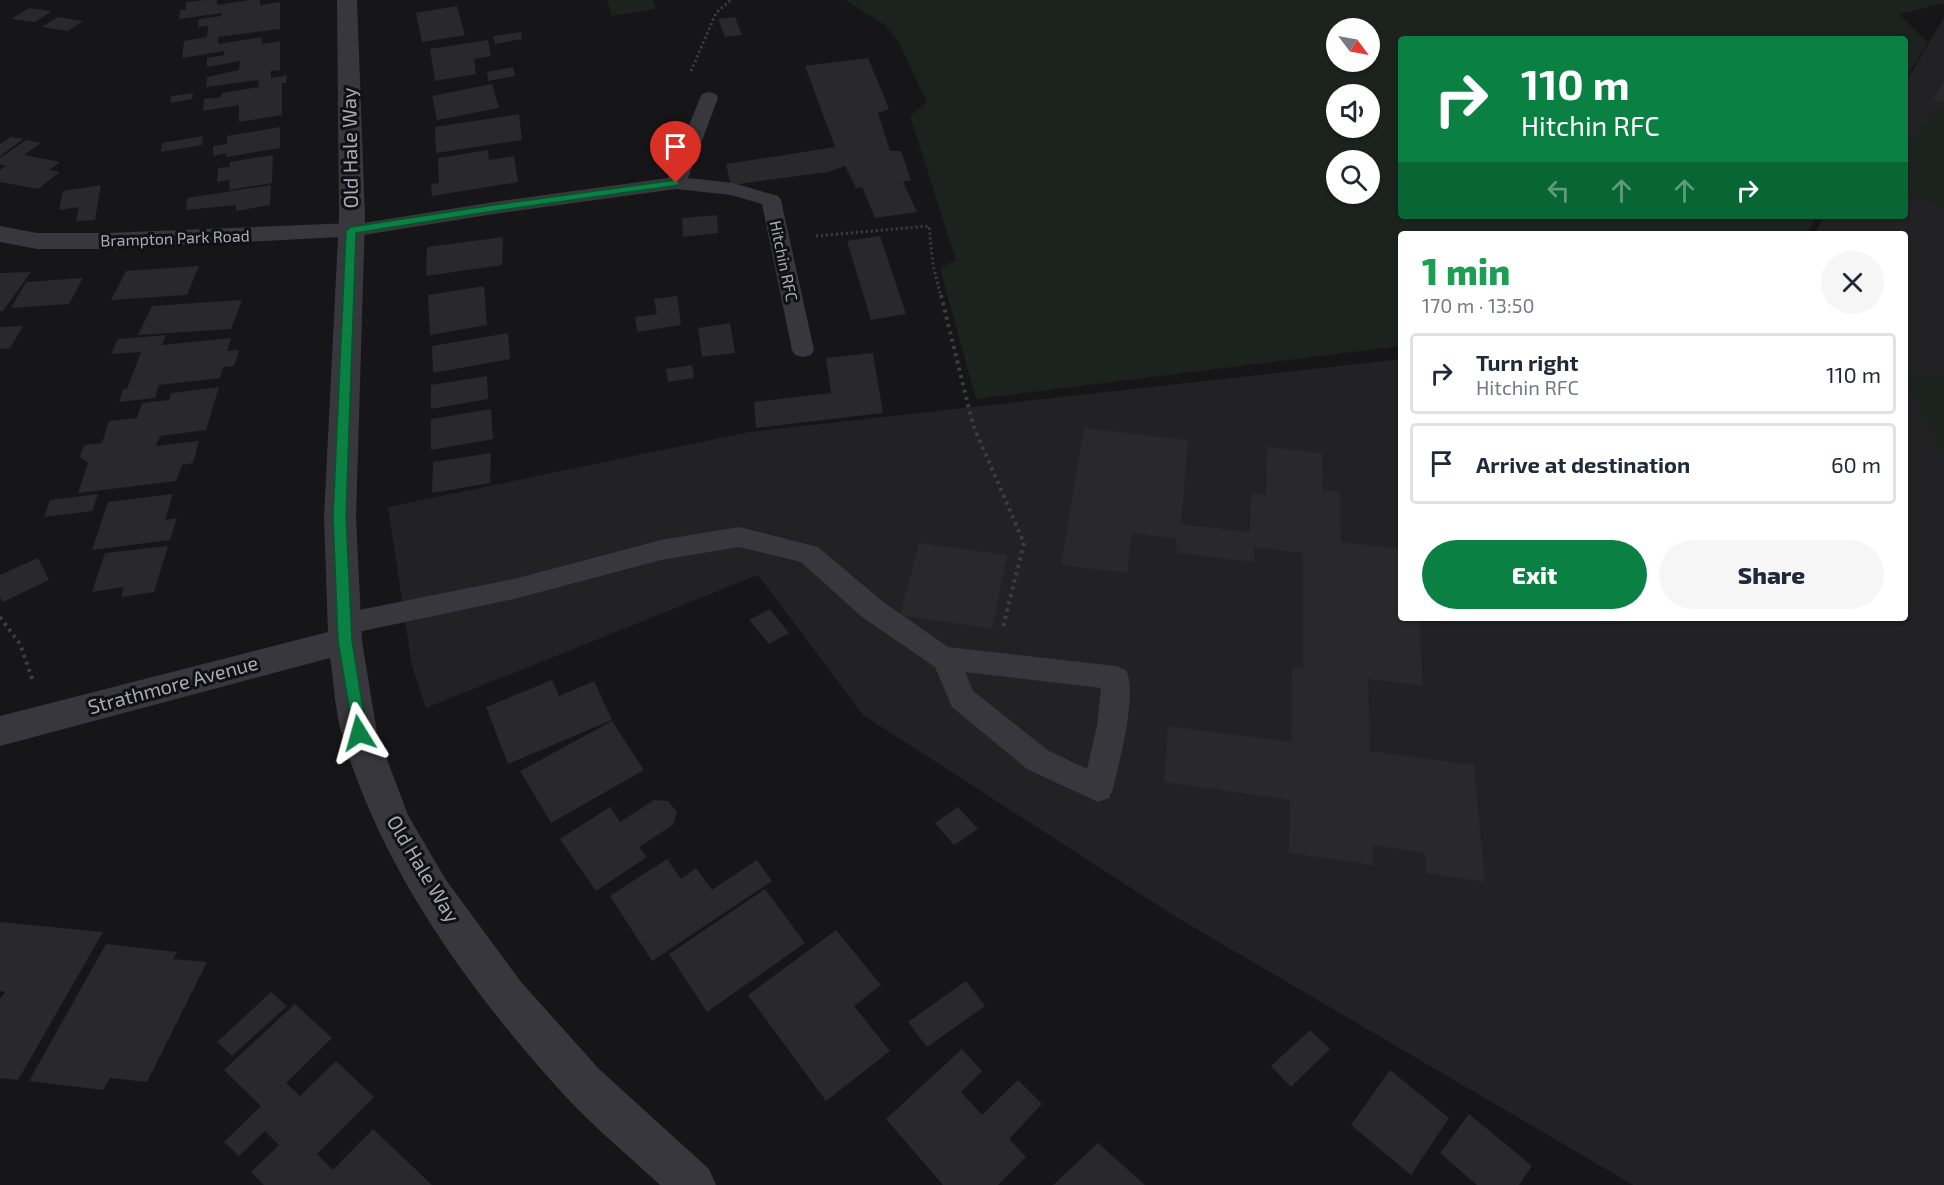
<!DOCTYPE html>
<meta charset="utf-8">
<style>
:root{--surface:#fff;--page:#f6f6f7;--text:#1f2937;--muted:#747a83;--line:#e0e1e3;--accent:#0b8043}
body{margin:0;font-family:"Exo 2",sans-serif;background:var(--page);color:var(--text);height:100vh;display:flex;flex-direction:column;font-size:22px;white-space:nowrap}
*{box-sizing:border-box;margin:0}
p{font-size:20px;color:var(--muted)}
.icon{flex:none;width:33px;height:33px;fill:none;stroke:currentColor;stroke-width:2;stroke-linecap:round;stroke-linejoin:round}
.map{position:relative;flex:1;overflow:hidden}
.side{position:absolute;left:1398px;top:231px;width:510px;height:390px;display:flex;flex-direction:column;background:var(--surface);border-radius:6px;box-shadow:0 2px 4px #0004}
.side>*{flex:none}
.guide{position:absolute;left:1398px;top:36px;width:510px;height:183px;border-radius:6px;box-shadow:0 2px 4px #0004;background:#0b8043;color:#fff;overflow:hidden}
.needle{width:39px;rotate:122deg}
.buttons{position:absolute;left:1326px;top:18px;display:grid;gap:12px}
.buttons a{display:grid;place-items:center;width:54px;height:54px;border-radius:50%;background:var(--surface);box-shadow:0 2px 4px #0004;font-size:30px}
.pin{position:absolute;display:grid;place-items:center;width:51px;height:51px;color:#fff;margin:-62px -26px;border-radius:50% 50% 50% 0;rotate:-45deg;box-shadow:0 0 6px #0007}
.pin .icon{rotate:45deg}
.me{position:absolute;width:66px;margin:-33px;rotate:352deg;stroke-linejoin:round;filter:drop-shadow(0 0 4px #0008)}
.turn{display:flex;align-items:center;gap:21px;height:126px;padding:0 24px;font-size:27px}
.turn .icon{width:78px;height:78px;stroke-width:2.5}
.turn b{display:block;font-size:42px;line-height:51px}
.lanes{display:flex;align-items:center;height:57px;padding:0 24px;background:#0003;justify-content:center;gap:30px;direction:ltr}
.lanes .off{opacity:.35}
.round{display:grid;place-items:center;flex:none;width:63px;height:63px;border-radius:32px;background:var(--page)}
.summary{display:flex;align-items:center;justify-content:space-between;height:102px;padding:0 24px}
h1{font-size:36px;font-weight:800;line-height:45px;color:#1e9e55}
.button{display:flex;gap:12px;margin-top:auto;padding:12px 24px}
.button a{flex:1;height:69px;border-radius:36px;background:var(--accent);color:#fff;font-size:24px;font-weight:800;line-height:69px;text-align:center}
.button a+a{background:var(--page);color:var(--text)}
ul{padding:0;list-style:none}
li{display:flex;align-items:center;gap:18px;height:81px;margin:0 12px 9px;padding:0 12px;border:3px solid var(--line);border-radius:6px}
li div{flex:1}
li b{display:block;font-size:22px}
li em{font-style:normal}
.map>svg:first-child{display:block}
</style>
<div class="map">
<svg width="1944" height="1185" viewBox="0 0 1944 1185">
<rect width="100%" height="100%" fill="#161618"/>
<!-- built -->
<path fill="#222225" d="M1944 18V1185H1633L1176 917 863 715 758 575 426 708 412 666 388 507 749 432 1401 359V618H1905L1909 624 1905 616V234H1814L1824 216H1905V83Z"/>
<!-- green -->
<path fill="#1c231e" fill-rule="evenodd" d="M607 0H653L656 9 612 16Z
M846 0H1944V3L1899 14 1928 43 1905 79V39H1401V216H1818L1806 234H1401V346L976 399 940 268 956 260 910 116 927 102 898 41 886 26ZM1336 28H1370V62H1336ZM1336 94H1370V128H1336ZM1336 160H1370V194H1336Z
M1932 107 1944 110V209L1905 196V154Z
M1905 374 1944 377V462L1905 384Z"/>
<!-- building -->
<path fill="#29292c" d="M203 0H217V5L249 0H260V5L280 2V29L218 37V44L262 37V44L280 41V70L271 71V78L287 75 286 83H282V115L239 122V105L203 111 204 99 221 97 222 93 259 87 258 80 206 87 207 77 239 70 240 61 207 67V58L224 55V51L182 58 184 41 207 37 208 26 198 27 199 19 221 16 222 13 179 19 180 10H186V2Z
M457 6 465 35 422 42 416 13Z
M29 8 52 11 35 22 11 19Z
M58 17 83 21 68 31 42 27Z
M735 17 742 35 725 37 718 19Z
M521 32 522 39 495 44 493 36Z
M488 40 491 56 474 59 476 74 435 81 430 49Z
M868 58 889 109 878 113 890 151H901L911 180 903 182 917 212 875 218 862 187 856 188 845 166 828 172 731 185 726 164 835 147 805 66Z
M513 67 515 76 488 81 487 72Z
M1944 81V103L1933 100Z
M492 84 499 108 437 120 432 96Z
M193 93 192 99 170 103 171 96Z
M519 114 522 140 436 153 435 127Z
M280 127V148L226 157V153L213 156V146L227 144V136Z
M203 136 202 145 161 152 162 143Z
M11 137 23 139 0 156V144Z
M26 140 41 143 24 155 60 162 49 170 60 172 38 189 0 182V170L6 166 0 164V158Z
M488 150 489 160 514 156 518 182 432 196 431 184 439 183 438 158Z
M273 155 272 183 229 190 230 180 217 182 218 168 230 167V162Z
M101 185 95 220 76 221 79 207 59 210 63 191Z
M271 185 270 205 236 211V205L186 210 187 198Z
M717 215 718 233 683 237 682 218Z
M880 236 906 314 871 320 847 241Z
M503 237 502 265 426 276 427 247Z
M199 266 187 295 111 300 126 271Z
M31 272 3 311H0V273Z
M83 278 69 304 11 308 26 282Z
M484 286 487 325 430 335 428 295Z
M677 296 681 325 637 332 635 317 657 314 654 299Z
M242 300 231 329 138 335 152 306Z
M730 323 735 353 702 357 698 328Z
M23 326 10 348 0 349V327Z
M508 333 510 359 433 373 432 346Z
M166 335 162 345 231 338 227 351 239 350 234 366 223 367 220 378 159 385 155 398 119 402 123 389H127L141 352 111 354 118 339Z
M873 353 883 413 756 428 754 402 831 393 826 358Z
M692 365 694 378 668 382 666 369Z
M487 376 488 399 431 409V385Z
M219 387 206 430 160 436 156 446 199 441 193 463 182 465 176 481 78 493 88 463 80 457 84 445 102 443 109 421 137 418 142 403 169 400 171 393Z
M491 409 493 439 431 450V419Z
M1084 428 1188 440 1181 524 1250 532 1251 493 1266 495 1267 447 1322 453 1323 490 1340 492 1341 542 1401 549V618H1419L1423 686 1368 679 1370 751 1474 765 1485 882 1426 873 1425 853 1373 845V865L1289 853 1290 800 1164 782 1168 726 1291 742 1292 668 1303 669V553L1254 547V562L1176 553 1177 539 1132 533 1127 573 1061 565Z
M491 453 490 483 432 493 433 462Z
M98 494 92 511 44 517 50 500Z
M173 494 165 520 177 518 170 540 92 550 108 502Z
M919 543 1007 555 992 629 900 615Z
M168 546 154 592 121 597 124 587 92 592 105 553Z
M38 558 49 580 3 602 0 597V575Z
M770 609 789 633 769 644 749 620Z
M552 680 559 696 594 681 612 720 508 764 486 707Z
M612 721 644 770 551 823 520 771Z
M654 800 668 801 677 812 673 825 639 847 647 857 596 891 560 839 610 807 620 822Z
M958 807 978 829 954 845 935 823Z
M667 859 681 879 696 868 712 890 757 860 772 881 652 961 610 896Z
M765 889 805 943 707 1012 669 954Z
M0 922 103 932 18 1080 0 1078V999L5 992 0 991Z
M836 930 881 985 854 1006 890 1051 826 1101 748 995Z
M106 944 177 952 173 959 207 962 147 1082 110 1078 103 1090 29 1081Z
M966 981 985 1006 927 1047 908 1022Z
M271 992 287 1006 232 1056 217 1042Z
M295 1004 332 1038 286 1083 300 1096 336 1061 374 1097 317 1154 333 1170 373 1129 432 1185H264L251 1172 279 1145 265 1131 239 1156 224 1142 261 1106 224 1070Z
M1310 1030 1330 1049 1291 1087 1271 1066Z
M962 1049 982 1071 961 1092 982 1115 1018 1080 1042 1104 1009 1139 1026 1157 998 1185H943L886 1119Z
M1390 1070 1449 1118 1411 1175 1351 1125Z
M1469 1114 1532 1166 1519 1185H1477L1440 1153Z
M1098 1143 1145 1185H1053Z"/>
<g fill="none" stroke-linecap="round" stroke-linejoin="round">
<!-- path-far1 -->
<path stroke="#3d3e44" stroke-width="3" stroke-dasharray="2 3" stroke-linecap="butt" d="M691 71 716 13 731 0
M816 236 929 226 933 265 941 297"/>
<!-- path -->
<path stroke="#3d3e44" stroke-width="4" stroke-dasharray="3 4.5" stroke-linecap="butt" d="M941 295 973 425 1024 543 1003 627
M0 617 20 644 33 681"/>
<!-- service -->
<path fill="#37373d" fill-rule="evenodd" d="M709 92 716 94 718 98 688 178 733 183 778 196 781 200 814 350 811 355 803 357 795 355 792 350 762 204 731 195 676 189 494 214 351 237 344 235 341 231 344 227 351 225 494 202 668 178 700 98 702 94Z
M739 527 818 547 882 601 948 647 1116 666 1126 670C1138 694 1119 762 1113 789L1109 798 1098 802 1027 769 952 707 935 667 862 617 801 562 739 547 661 560 514 599 344 635 334 632 330 624 334 616 344 613 514 579 661 540ZM965 672 1101 688 1097 726 1087 769 1049 751 973 691Z"/>
<!-- minor -->
<path fill="#37373d" fill-rule="evenodd" d="M351 223 360 226 364 231 360 236 106 249H37L0 242V226L37 233H106Z"/>
<!-- tertiary -->
<path fill="#37373d" fill-rule="evenodd" d="M337 0H357L365 217 356 517 362 641 377 733 408 815 446 880 521 982 599 1069 709 1169 716 1185H660C629 1156 596 1129 567 1098 471 993 383 873 342 735 335 711 334 683 330 658L0 746V716L328 632 324 517 339 217Z"/>
</g>
<!-- route -->
<path fill="#0b8043" stroke="#07532c" stroke-width="1.5" d="M676 180 679 181V185L494 211 356 233 346 517 352 641 367 733 365 737 359 739 354 737 338 641 333 517 346 231 351 227 494 205Z"/>
<g text-anchor="middle" stroke-width="6" stroke-linejoin="round" paint-order="stroke">
<!-- far-street labels -->
<g font-size="16" fill="#a8abb8" stroke="#111113">
<text transform="translate(175 238) rotate(-2)" y="6">Brampton Park Road</text>
<text transform="translate(784 261) rotate(78)" y="6">Hitchin RFC</text>
</g>
<!-- street labels -->
<g font-size="20" fill="#a8abb8" stroke="#111113">
<text transform="translate(350 148) rotate(-91)" y="7">Old Hale Way</text>
<text transform="translate(173 685) rotate(-15)" y="7">Strathmore Avenue</text>
<text transform="translate(423 869) rotate(59)" y="7">Old Hale Way</text>
</g>
</g>
</svg>
<div class="buttons">
<a><svg class="needle" viewBox="-14 -14 28 28"><path d="M0-13l5 13h-10z" fill="#e53935"/><path d="M0 13l5-13h-10z" fill="#747a83"/></svg></a>
<a><svg class="icon" aria-label="sound" viewBox="0 0 24 24"><path d="M4 9h4l5-4v14l-5-4H4zM17 9q2 3 0 6"/></svg></a>
<a><svg class="icon" aria-label="search" viewBox="0 0 24 24"><circle cx="10" cy="10" r="6"/><path d="M15 15l6 6"/></svg></a>
</div>
<div class="pin" style="left:676px;top:183px;background:#d93025"><svg class="icon" aria-label="arrive" viewBox="0 0 24 24"><path d="M6 21V4h12l-3 4 3 4H6"/></svg></div>
<svg class="me" style="left:359px;top:733px" viewBox="-20 -20 40 40"><path d="M0-17L14 15 0 8-14 15z" fill="#0b8043" stroke="#fff" stroke-width="4"/></svg>
<div class="guide">
<div class="turn"><svg class="icon" aria-label="right" viewBox="0 0 24 24"><path d="M7 20v-9h11M14 6l5 5-5 5"/></svg><div><b>110 m</b>Hitchin RFC</div></div>
<div class="lanes"><svg class="icon off" aria-label="left" viewBox="0 0 24 24"><path d="M17 20v-9H6M10 6l-5 5 5 5"/></svg><svg class="icon off" aria-label="ahead" viewBox="0 0 24 24"><path d="M12 20V5M6 11l6-6 6 6"/></svg><svg class="icon off" aria-label="ahead" viewBox="0 0 24 24"><path d="M12 20V5M6 11l6-6 6 6"/></svg><svg class="icon" aria-label="right" viewBox="0 0 24 24"><path d="M7 20v-9h11M14 6l5 5-5 5"/></svg></div>
</div>
<section class="side">
<div class="summary"><div><h1>1 min</h1><p>170 m · 13:50</p></div><a class="round"><svg class="icon" aria-label="close" viewBox="0 0 24 24"><path d="M6 6l12 12M18 6L6 18"/></svg></a></div>
<ul>
<li><svg class="icon" aria-label="right" viewBox="0 0 24 24"><path d="M7 20v-9h11M14 6l5 5-5 5"/></svg><div><b>Turn right</b><p>Hitchin RFC</p></div><em>110 m</em></li>
<li><svg class="icon" aria-label="arrive" viewBox="0 0 24 24"><path d="M6 21V4h12l-3 4 3 4H6"/></svg><div><b>Arrive at destination</b></div><em>60 m</em></li>
</ul>
<div class="button"><a>Exit</a><a>Share</a></div>
</section>
</div>
